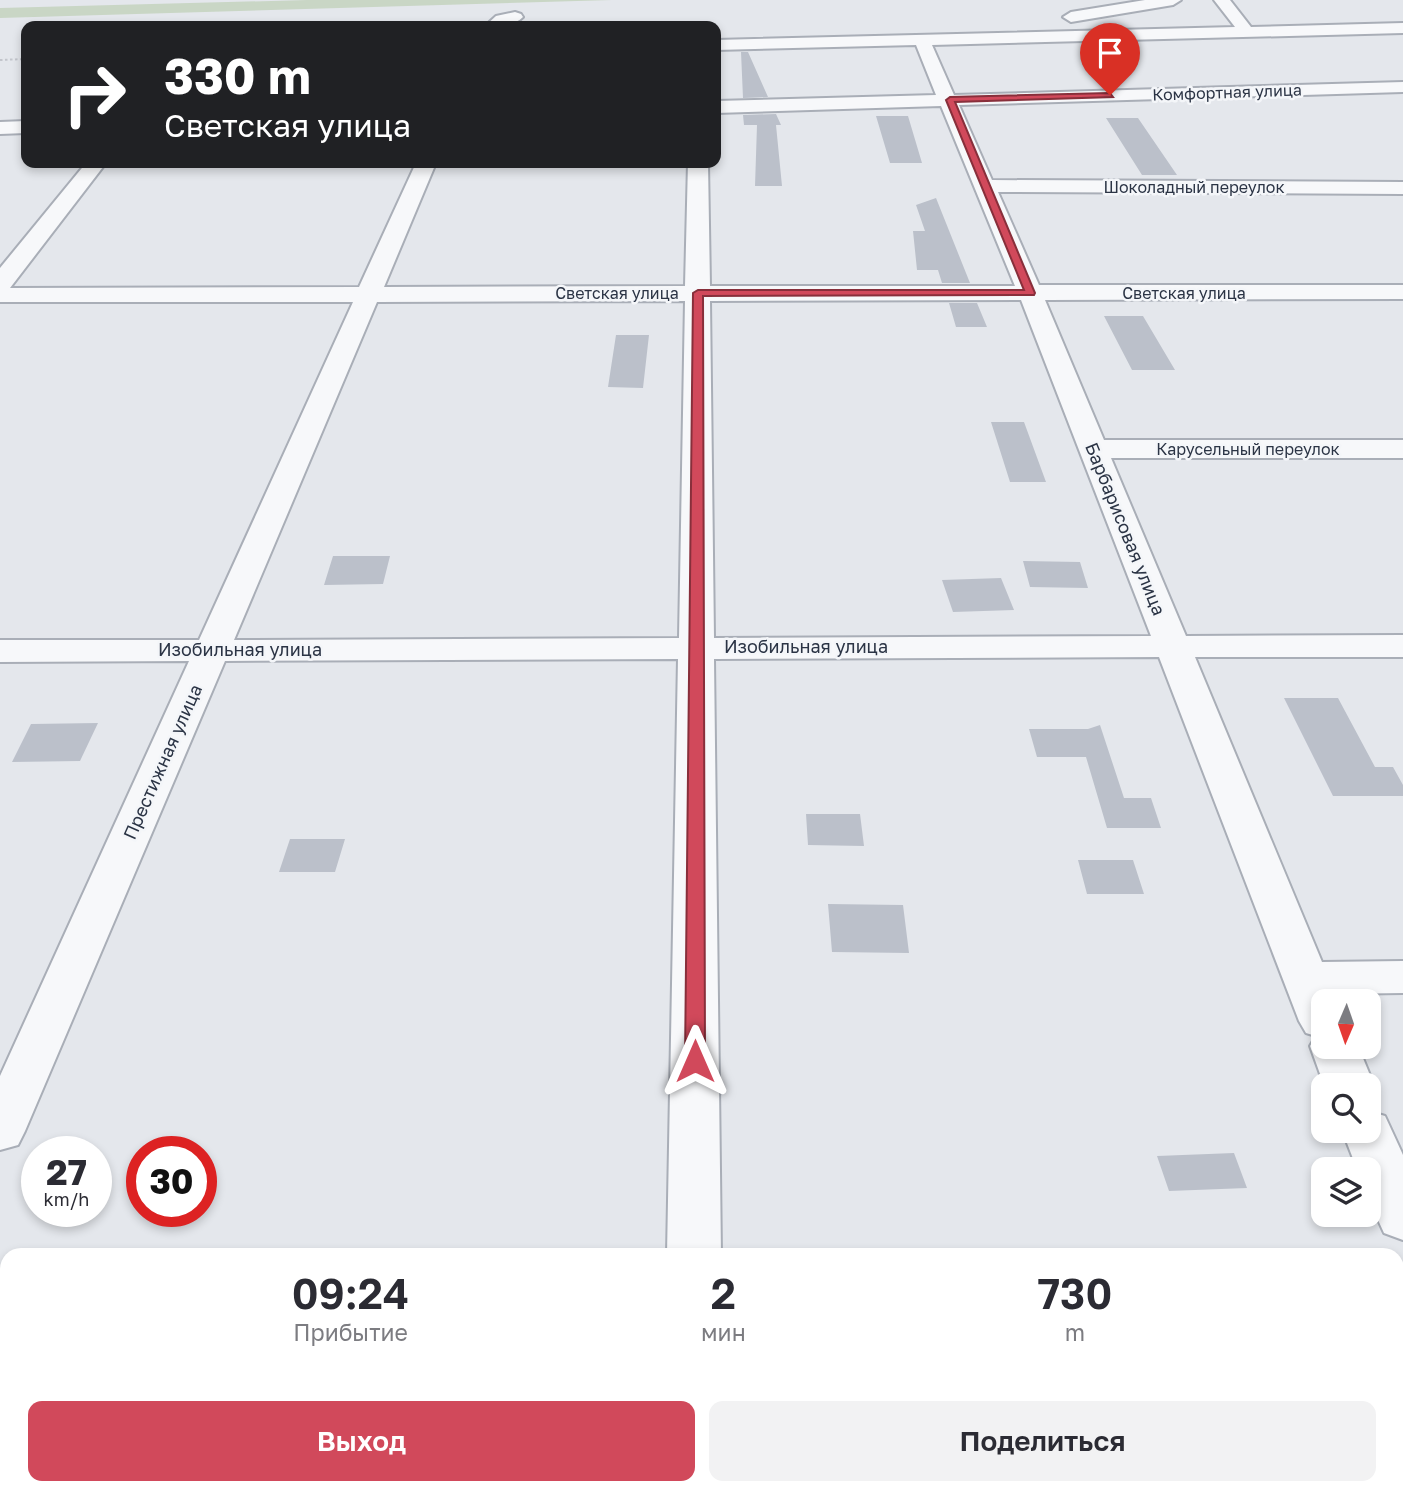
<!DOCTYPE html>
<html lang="ru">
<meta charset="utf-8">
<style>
:root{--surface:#fff;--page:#f2f2f3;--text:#2b2b33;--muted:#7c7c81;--accent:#d1495b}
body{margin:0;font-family:"Golos Text",sans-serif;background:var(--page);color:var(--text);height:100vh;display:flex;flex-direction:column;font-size:26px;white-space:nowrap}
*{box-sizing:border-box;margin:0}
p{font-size:23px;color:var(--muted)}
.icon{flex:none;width:38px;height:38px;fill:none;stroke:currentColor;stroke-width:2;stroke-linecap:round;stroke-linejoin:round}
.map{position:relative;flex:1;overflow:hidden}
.details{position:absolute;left:0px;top:1248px;width:1404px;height:247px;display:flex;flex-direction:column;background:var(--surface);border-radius:21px 21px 0 0;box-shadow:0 4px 10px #0003}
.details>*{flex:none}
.guide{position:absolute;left:21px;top:21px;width:700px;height:147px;border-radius:14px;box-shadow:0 4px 10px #0003;background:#202124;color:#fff;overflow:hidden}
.needle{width:46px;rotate:182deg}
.tools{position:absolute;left:1311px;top:989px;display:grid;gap:14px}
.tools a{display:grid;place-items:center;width:70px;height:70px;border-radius:14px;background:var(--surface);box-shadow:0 4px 10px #0003;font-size:35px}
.speed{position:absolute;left:21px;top:1136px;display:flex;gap:14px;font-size:35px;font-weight:700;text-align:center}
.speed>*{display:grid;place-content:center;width:91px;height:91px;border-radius:50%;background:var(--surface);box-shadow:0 4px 10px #0003;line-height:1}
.speed small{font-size:18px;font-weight:400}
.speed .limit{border:10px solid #d22;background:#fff;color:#111}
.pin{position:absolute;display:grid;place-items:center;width:60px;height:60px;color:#fff;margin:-72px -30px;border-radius:50% 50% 50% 0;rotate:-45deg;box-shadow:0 0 7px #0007}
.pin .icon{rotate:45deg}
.me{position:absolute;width:77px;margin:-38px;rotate:0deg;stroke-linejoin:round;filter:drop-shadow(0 0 5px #0008)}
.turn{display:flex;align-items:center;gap:24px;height:147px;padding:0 28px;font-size:32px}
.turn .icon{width:91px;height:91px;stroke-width:2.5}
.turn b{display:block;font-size:49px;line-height:60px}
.eta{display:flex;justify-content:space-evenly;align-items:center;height:119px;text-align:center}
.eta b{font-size:42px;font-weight:600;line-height:49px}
.cta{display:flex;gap:14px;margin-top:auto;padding:14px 28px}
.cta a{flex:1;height:80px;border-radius:14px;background:var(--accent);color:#fff;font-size:28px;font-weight:600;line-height:80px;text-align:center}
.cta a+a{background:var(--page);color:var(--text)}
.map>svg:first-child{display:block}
</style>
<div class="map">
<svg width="1403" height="1493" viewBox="0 0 1403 1493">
<rect width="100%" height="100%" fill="#e4e7ec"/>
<!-- green -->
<path fill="#c9d6c5" d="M307 0H612L0 18V8Z"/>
<!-- building -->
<path fill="#bbc0ca" d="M741 52H748L768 97 743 98Z
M776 114 781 125H776L782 186H755L757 125H744L743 115Z
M876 116H908L922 163H890Z
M1106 118H1138L1177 175H1142Z
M936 198 970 283H942L938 270H917L913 231H925L916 205Z
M949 303H977L987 327H956Z
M1104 316H1143L1175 370H1132Z
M616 335H649L643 388 608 387Z
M991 422H1024L1046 482H1010Z
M333 556H390L383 584 324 585Z
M1023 561 1080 562 1088 588 1030 587Z
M1001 578 1014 610 953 612 942 580Z
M1284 698H1338L1375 767H1393L1403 785V796H1333Z
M98 723 80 761 12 762 31 724Z
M1100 725 1124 798H1151L1161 828H1107L1086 757H1037L1029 729H1088Z
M806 814H860L864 846 808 845Z
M290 839H345L335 872H279Z
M1078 860H1133L1144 894H1087Z
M828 904 903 905 909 953 832 952Z
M1234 1153 1247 1188 1169 1191 1157 1156Z"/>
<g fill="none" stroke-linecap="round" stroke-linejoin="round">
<!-- minor casing -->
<g stroke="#a9aeb7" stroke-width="4">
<path id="minor" d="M1145 0H1181L1173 5 1071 22 1063 17 1071 12Z
M1214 0H1230L1251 27 1403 23V33L932 45 954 95 1403 82V92L959 105 992 180 1403 182V194L998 192 1039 285H1403V299L1045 300 1104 440H1403V458H1111L1186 636 1403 635V657H1195L1322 962 1403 961V993L1335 994 1338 1001H1323V1046H1358L1374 1085 1368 1094V1085H1324L1310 1046 1316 1036 1306 1033 1299 1021 1159 657 714 659 721 1255H667L678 659 225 661 25 1131 18 1145 0 1150V1076L189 661 0 662V640H199L353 302H0V268L86 163H106L10 288 359 287 416 163H436L384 287 685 286 688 163H708L710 286H1015L941 106 716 113V101L936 95 916 45 716 50V40L1235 27ZM1021 300 1151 636 714 638 710 301ZM685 301 679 638 234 640 377 302Z
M515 12 521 14 523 17C514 26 497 27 485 26L496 16Z
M26 121V133L0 134V122Z
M1368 1111 1385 1116 1403 1155V1240L1384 1233 1368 1198V1169H1357L1342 1130H1368Z
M662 1488H724V1493H662Z"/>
</g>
<!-- path -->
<path stroke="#c2c5cb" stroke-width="2" stroke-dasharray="2.5 2.5" stroke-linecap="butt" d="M0 60 26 59"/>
<!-- minor -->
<use href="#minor" fill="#f7f8fa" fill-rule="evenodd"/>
</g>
<!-- route -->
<path fill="#d1495b" stroke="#882f3b" stroke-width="2" d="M1110 93 1113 97 955 102 1035 293 1034 295 703 296 705 1061 702 1067 695 1069 688 1067 685 1061 693 293 698 290H1024L946 100 950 97Z"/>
<g text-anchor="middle" stroke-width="5" stroke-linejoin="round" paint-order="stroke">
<!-- far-street labels -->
<g font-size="16" fill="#2b3445" stroke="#f4f6f9">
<text transform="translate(1227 92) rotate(-2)" y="6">Комфортная улица</text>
<text x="1194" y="193">Шоколадный переулок</text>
<text x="617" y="299">Светская улица</text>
<text x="1184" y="299">Светская улица</text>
<text x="1248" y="455">Карусельный переулок</text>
</g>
<!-- street labels -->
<g font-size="18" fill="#2b3445" stroke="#f4f6f9">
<text transform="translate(1125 529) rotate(68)" y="6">Барбарисовая улица</text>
<text x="806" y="653">Изобильная улица</text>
<text x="240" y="656">Изобильная улица</text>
<text transform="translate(163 762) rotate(-66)" y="6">Престижная улица</text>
</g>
</g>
</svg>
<div class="tools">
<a><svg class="needle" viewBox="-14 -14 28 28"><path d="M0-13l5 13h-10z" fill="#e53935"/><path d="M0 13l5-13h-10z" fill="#7c7c81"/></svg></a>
<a><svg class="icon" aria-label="search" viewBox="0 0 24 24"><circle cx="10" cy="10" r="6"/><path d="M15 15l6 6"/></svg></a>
<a><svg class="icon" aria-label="layers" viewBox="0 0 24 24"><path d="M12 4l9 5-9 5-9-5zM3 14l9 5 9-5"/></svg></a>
</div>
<div class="speed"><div>27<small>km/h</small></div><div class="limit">30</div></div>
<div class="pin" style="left:1110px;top:95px;background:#d93025"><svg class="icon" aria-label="arrive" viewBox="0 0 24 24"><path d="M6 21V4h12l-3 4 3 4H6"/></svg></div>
<svg class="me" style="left:695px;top:1061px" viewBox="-20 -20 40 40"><path d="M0-17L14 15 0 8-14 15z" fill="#d1495b" stroke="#fff" stroke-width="4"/></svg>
<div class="guide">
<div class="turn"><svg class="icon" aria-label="right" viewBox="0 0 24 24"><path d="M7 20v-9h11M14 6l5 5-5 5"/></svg><div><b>330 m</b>Светская улица</div></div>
</div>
<section class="details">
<div class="eta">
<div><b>09:24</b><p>Прибытие</p></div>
<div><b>2</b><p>мин</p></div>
<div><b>730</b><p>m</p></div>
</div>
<div class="cta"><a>Выход</a><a>Поделиться</a></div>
</section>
</div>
